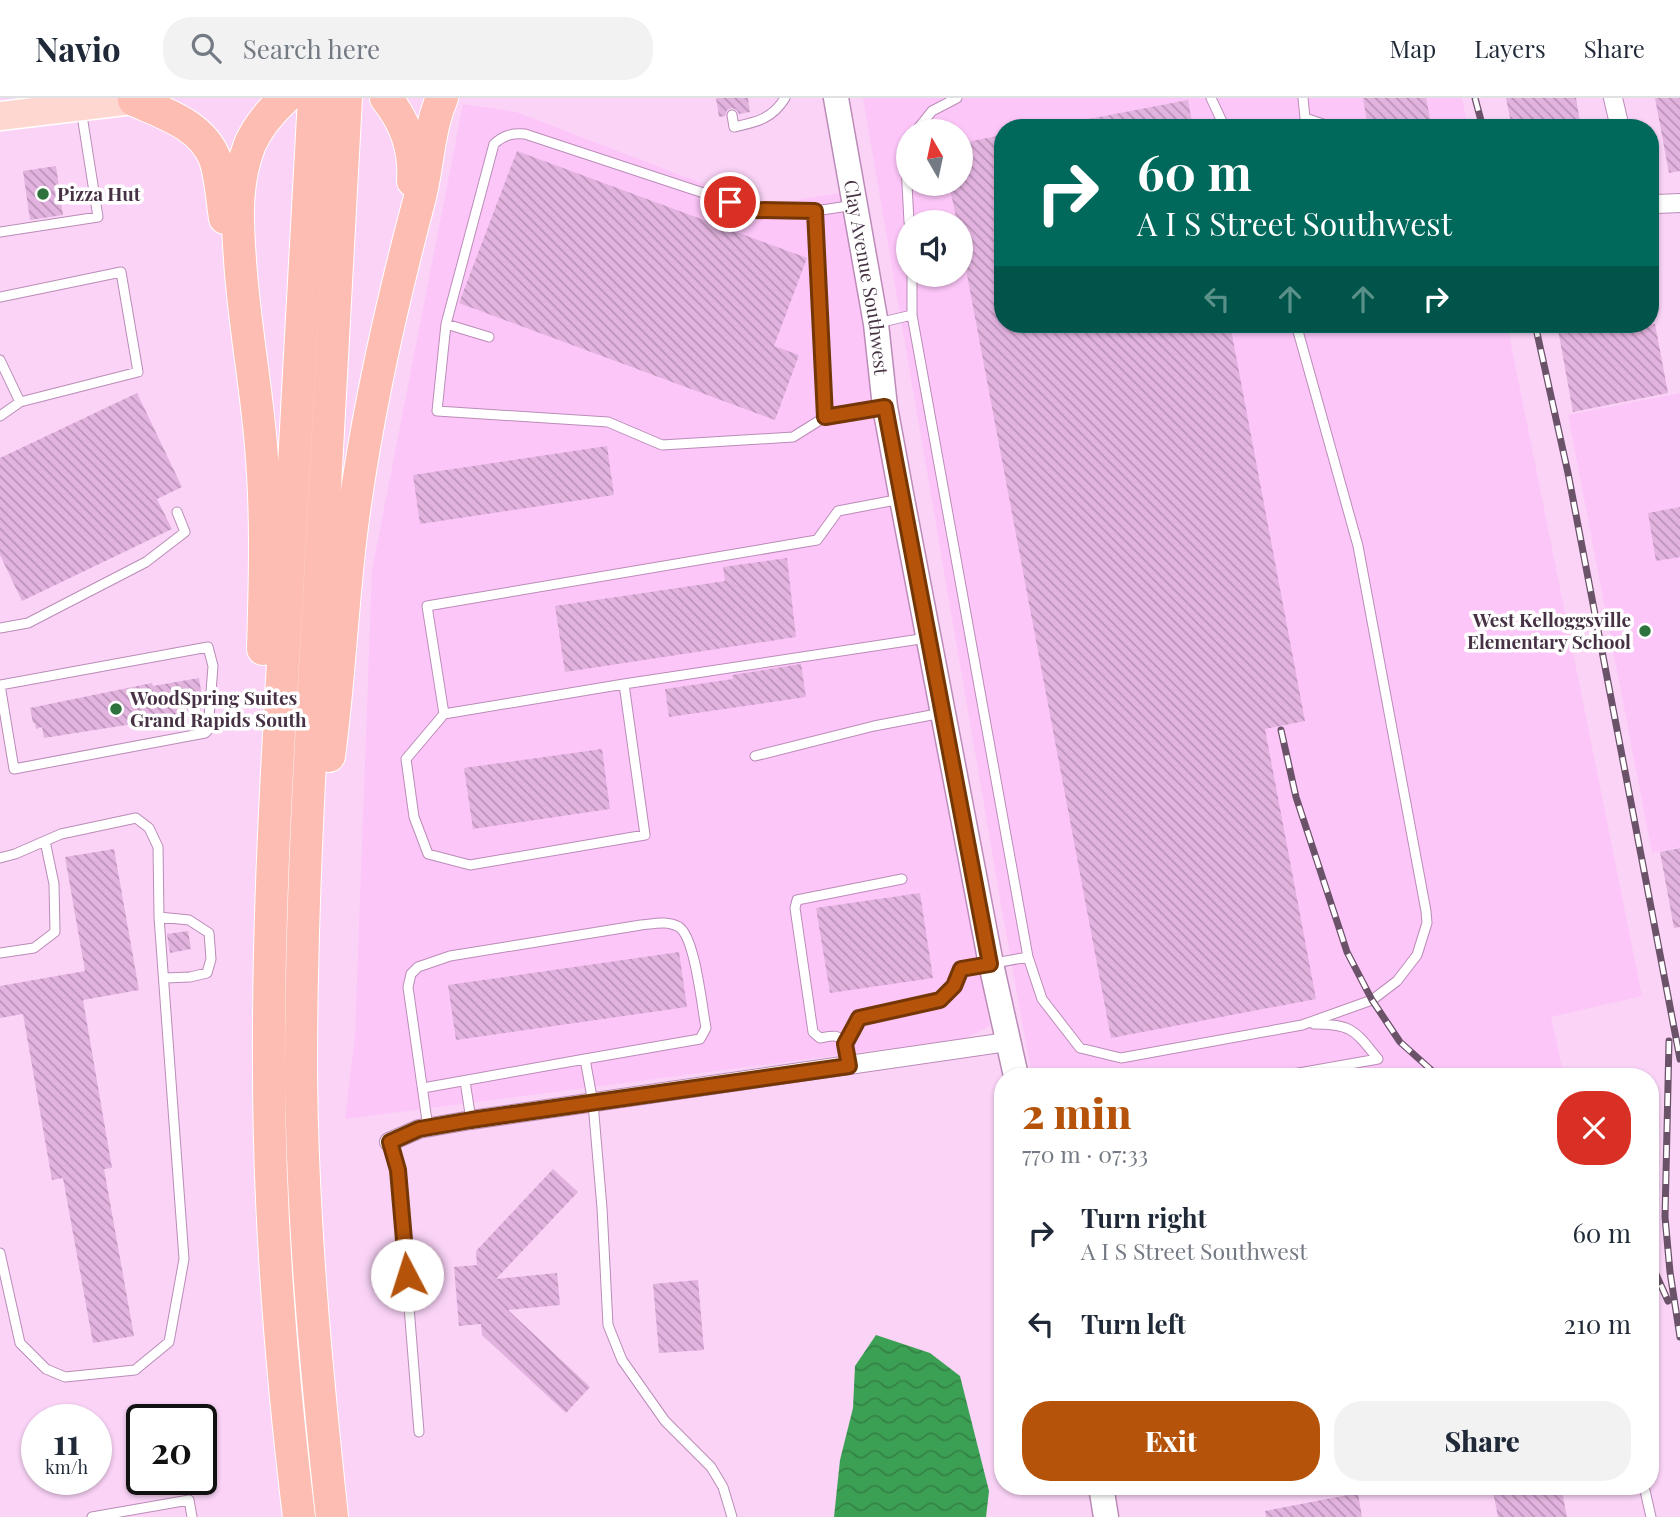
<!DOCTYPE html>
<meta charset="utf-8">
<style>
:root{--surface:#fff;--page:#f2f2f3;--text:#1f2937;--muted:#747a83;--line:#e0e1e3;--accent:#b45309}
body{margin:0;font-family:"Playfair Display",serif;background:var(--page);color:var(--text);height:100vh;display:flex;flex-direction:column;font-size:26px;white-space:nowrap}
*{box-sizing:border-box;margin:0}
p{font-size:23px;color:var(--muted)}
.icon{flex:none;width:38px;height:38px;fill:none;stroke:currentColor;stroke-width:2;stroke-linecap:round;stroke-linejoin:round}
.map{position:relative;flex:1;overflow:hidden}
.details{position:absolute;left:994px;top:970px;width:665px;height:427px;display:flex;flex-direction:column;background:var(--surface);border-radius:28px;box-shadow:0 2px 5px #0004}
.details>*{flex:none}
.guide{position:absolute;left:994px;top:21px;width:665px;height:214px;border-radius:28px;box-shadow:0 2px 5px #0004;background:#00695c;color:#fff;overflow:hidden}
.needle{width:46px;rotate:351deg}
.buttons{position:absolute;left:896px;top:21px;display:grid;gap:14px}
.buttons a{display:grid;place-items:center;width:77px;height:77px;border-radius:50%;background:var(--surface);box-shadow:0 2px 5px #0004;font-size:35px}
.speed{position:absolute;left:21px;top:1306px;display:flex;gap:14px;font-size:35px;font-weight:700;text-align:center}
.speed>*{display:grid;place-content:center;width:91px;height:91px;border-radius:50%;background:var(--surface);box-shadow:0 2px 5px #0004;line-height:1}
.speed small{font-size:18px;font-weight:400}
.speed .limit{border:4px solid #111;border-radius:10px;background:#fff;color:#111}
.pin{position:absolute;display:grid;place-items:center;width:60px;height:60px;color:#fff;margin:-30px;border:4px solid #fff;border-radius:50%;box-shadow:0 2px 7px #0007}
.me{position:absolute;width:77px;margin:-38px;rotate:355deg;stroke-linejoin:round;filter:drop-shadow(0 0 5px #0008)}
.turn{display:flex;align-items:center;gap:24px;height:147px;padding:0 28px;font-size:32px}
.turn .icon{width:91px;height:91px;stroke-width:2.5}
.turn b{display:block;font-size:49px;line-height:60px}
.lanes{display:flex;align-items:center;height:66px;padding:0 28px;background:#0003;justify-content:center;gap:35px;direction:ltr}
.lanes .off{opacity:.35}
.round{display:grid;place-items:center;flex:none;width:74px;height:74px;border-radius:28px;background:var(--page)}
.headline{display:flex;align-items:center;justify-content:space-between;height:119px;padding:0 28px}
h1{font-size:42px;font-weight:800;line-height:52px;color:var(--accent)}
.action{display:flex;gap:14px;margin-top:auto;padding:14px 28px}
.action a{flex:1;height:80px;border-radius:28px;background:var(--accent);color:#fff;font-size:28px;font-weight:800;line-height:80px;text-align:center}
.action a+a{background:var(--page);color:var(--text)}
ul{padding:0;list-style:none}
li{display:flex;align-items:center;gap:21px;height:91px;padding:0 28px}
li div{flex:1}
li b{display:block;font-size:26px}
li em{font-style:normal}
header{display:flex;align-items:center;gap:42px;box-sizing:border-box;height:98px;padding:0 35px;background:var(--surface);border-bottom:2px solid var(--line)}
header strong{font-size:33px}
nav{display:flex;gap:38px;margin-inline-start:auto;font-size:24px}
.search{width:490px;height:63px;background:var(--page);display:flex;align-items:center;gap:18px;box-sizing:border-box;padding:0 24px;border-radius:28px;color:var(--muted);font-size:26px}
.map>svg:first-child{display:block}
</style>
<header>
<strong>Navio</strong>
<div class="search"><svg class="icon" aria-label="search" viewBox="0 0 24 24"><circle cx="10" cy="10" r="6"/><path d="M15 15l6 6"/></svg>Search here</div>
<nav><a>Map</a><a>Layers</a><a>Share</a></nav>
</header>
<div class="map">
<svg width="1680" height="1419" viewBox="0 0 1680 1419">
<defs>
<pattern id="water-waves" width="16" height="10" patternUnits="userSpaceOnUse" patternTransform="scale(1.75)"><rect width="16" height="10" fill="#3ca054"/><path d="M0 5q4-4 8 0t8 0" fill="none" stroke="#348347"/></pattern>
<pattern id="building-back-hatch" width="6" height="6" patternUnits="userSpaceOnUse" patternTransform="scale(1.75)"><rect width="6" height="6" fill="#e3b3e0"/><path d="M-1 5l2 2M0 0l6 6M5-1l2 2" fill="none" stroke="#ba92b7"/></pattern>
</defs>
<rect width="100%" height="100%" fill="#fad3f7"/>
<!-- built -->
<path fill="#fdc6f9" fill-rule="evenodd" d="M863 0H1462L1468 30H1003V226H1507L1642 898 1551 919 1564 978H1032L1003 818ZM908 33H961V86H908ZM908 124H961V177H908Z
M463 6 516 14 761 108 840 95 990 928 964 941 345 1021 355 938 372 472Z
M1680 295V749L1652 755 1568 317Z"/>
<!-- water -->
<path fill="url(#water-waves)" d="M876 1237 930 1255 960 1278 989 1393 986 1419H834L840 1362 853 1310 855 1268Z"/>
<!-- building -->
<path fill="url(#building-back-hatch)" d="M716 0H748L750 14 739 16 737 12 732 10 727 12 725 18 719 19Z
M1363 0H1426L1432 30H1368Z
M1506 0H1576L1581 30H1512Z
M1655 0H1680V73L1669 75Z
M1188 2 1193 30H1073V24Z
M1003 37V226H1230L1305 623 1265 631 1316 901 1111 940 961 145V124H957L949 86H961V45Z
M517 53 807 160 774 248 799 257 775 322 459 205Z
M56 68 63 117 30 122 23 73Z
M1557 226H1655L1668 295 1573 314Z
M137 295 182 389 157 401 172 431 22 503 0 457V360Z
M607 348 614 397 420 426 413 377Z
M1680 409V459L1656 463 1648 415Z
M787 460 796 539 565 574 555 508 725 483 723 469Z
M801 566 806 599 669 619 665 591 733 581 732 577Z
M199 580 202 599H199L201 612 158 620V622L44 640 42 629 36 631 35 625H33L30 610 152 585 153 588Z
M602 651 610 711 473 731 464 670Z
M1680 750V829L1674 830 1660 754Z
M114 751 139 892 83 902 112 1070 104 1071 134 1238 93 1245 63 1080 52 1082 23 916 0 920V888L85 873 65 759Z
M920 795 933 880 830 895 816 810Z
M188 833 191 851 170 855 167 836Z
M679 854 687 909 456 942 448 887Z
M553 1071 578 1094 496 1181 557 1175 560 1207 508 1212 590 1289 566 1315 482 1237 481 1226 459 1228 454 1169 477 1167 476 1153Z
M698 1182 704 1252 659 1255 653 1186Z
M1492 1388H1561L1567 1419H1498Z
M1358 1395 1362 1419H1266L1265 1413Z"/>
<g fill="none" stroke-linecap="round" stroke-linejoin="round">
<!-- lane casing -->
<g stroke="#ba8cb7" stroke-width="11">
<path id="lane" d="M1211 0 1225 30
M1303 0 1306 30
M732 17 734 29C757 24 772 21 785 0
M1305 20 1335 30
M916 33 932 13 957 0
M908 43 905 48 909 124
M855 107 815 113 755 112 525 36C512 35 504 37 494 46L446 226 437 313 608 324 662 347 793 339 825 319 883 310
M815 113 825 319
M0 134 98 119 81 11
M0 199 121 174 138 274 20 304
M878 225 912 217V177
M446 226 489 239
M0 262 20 304 0 318
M0 530 28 525 146 464 185 434 177 414
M208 549 213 568 208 632 205 635 14 671 0 587Z
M624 586 645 737 470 767 428 756 414 719 406 661 444 616 624 586 927 540
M444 616 427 508 817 442 838 413 901 401
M755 658 874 628 942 615
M0 760 15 756 61 736 136 720 149 730 158 749 159 819 184 1161 169 1244 135 1272 65 1279 46 1271 20 1245 0 1155
M159 819 189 822 209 835 211 861 207 875 190 879 165 880
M0 855 34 850 55 834 54 786 45 743
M1028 859 1042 901 1080 950 1121 960 1302 927 1372 902 1397 883 1417 857 1427 825 1426 813 1358 448 1296 226
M845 946C839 935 831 938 820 940L813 934 795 810 797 802 902 781
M849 968 845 946 859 920 940 902 954 888 961 871 1028 859 912 217
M1282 978 1378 961C1355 933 1353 926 1314 926
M465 983 471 1022
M423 990 585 961
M428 1030 408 889 411 876 418 869 450 858 641 827C653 826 667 822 679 829 695 839 702 909 706 930L700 941 585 961 593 1005 602 1110 608 1227 622 1262 665 1323 711 1369 723 1389 732 1419
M389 1044 398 1071 419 1334
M1644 1388 1651 1419
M92 1419 189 1402 192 1419"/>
</g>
<!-- street casing -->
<g stroke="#ba8cb7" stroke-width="20">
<path id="street" d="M1613 0 1620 30
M1650 102 1657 106 1680 105
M389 1044 419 1031 471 1022 1007 944"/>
</g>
<!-- secondary casing -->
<g stroke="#ba8cb7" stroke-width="27">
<g id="secondary">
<path id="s1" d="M836 0 876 226 885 309 902 401 991 866 1016 978"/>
<path d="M1101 1388 1106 1419"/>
</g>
</g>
<!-- primary casing -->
<g stroke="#fff" stroke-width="31">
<path id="primary" d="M0 18 149 0"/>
</g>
<!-- highway casing -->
<g stroke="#fff" stroke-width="34">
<path id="highway" d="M386 0C406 25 415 51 413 83
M134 2C165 16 202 27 215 61 221 79 222 101 225 120
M263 551C265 484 267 416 261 348 256 286 244 225 240 162 237 122 235 84 250 46 258 28 271 13 285 0
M329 658C339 584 342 510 351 436 365 324 390 212 419 103 428 70 428 32 442 0
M299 1419C281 1270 269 1120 269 970 268 818 277 666 286 514 295 342 305 171 314 0
M332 1419C316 1270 302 1121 301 970 301 813 310 656 319 499 328 333 337 166 346 0"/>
</g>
<!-- lane -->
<use href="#lane" stroke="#fff" stroke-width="9"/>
<!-- street -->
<use href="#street" stroke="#fff" stroke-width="18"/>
<!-- secondary -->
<use href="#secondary" stroke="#fff" stroke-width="24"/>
<!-- primary -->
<use href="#primary" stroke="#fed7d1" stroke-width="28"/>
<!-- highway -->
<use href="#highway" stroke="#febdb3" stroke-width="32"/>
<!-- rail casing -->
<g stroke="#6a5268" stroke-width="7">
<path id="rail" d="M1475 0 1483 30
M1535 226 1568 375 1680 961
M1281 632 1296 699 1347 854 1372 902 1400 944 1438 978
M1669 943 1665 1119 1670 1174 1680 1239
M1650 1163 1668 1203"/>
</g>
<!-- rail -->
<use href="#rail" stroke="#fff" stroke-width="4.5" stroke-dasharray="13" stroke-linecap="butt"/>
</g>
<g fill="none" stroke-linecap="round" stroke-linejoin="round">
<!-- route casing -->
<g stroke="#753606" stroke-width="18">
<path id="route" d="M407 1177 398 1072 390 1044 419 1031 471 1022 849 968 845 946 859 920 940 902 954 888 961 871 990 866 885 309 825 319 815 113 755 112 730 104"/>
</g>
<!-- route -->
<use href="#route" stroke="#b45309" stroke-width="12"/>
</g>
<!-- markers -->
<g fill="#2e723e" stroke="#fff" stroke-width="2.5">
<circle cx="43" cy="96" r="7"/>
<circle cx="1645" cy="533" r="7"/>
<circle cx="116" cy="611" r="7"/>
</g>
<g text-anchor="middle" stroke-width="7" stroke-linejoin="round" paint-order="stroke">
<!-- poi labels -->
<g font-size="19" font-weight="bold" fill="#463244" stroke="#fff" text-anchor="start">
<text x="57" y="103">Pizza Hut</text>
<text x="1631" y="529" text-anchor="end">West Kelloggsville<tspan x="1631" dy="22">Elementary School</tspan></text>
<text x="130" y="607">WoodSpring Suites<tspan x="130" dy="22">Grand Rapids South</tspan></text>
</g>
<!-- street labels -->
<g font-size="19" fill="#463244" stroke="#fff">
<text dy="7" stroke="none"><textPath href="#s1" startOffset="182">Clay Avenue Southwest</textPath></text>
</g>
</g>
</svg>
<div class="buttons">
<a><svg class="needle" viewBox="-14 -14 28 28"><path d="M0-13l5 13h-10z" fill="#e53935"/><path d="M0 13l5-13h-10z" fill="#747a83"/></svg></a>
<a><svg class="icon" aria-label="sound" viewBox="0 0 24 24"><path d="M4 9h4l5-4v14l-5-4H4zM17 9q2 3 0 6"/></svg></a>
</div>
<div class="speed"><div>11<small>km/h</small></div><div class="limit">20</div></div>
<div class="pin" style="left:730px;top:104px;background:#d93025"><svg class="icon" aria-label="arrive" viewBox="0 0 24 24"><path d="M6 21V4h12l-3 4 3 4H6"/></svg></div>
<svg class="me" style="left:407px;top:1177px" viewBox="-20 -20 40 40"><circle r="19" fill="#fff"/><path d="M0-13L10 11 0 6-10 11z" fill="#b45309"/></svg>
<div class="guide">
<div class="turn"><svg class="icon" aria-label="right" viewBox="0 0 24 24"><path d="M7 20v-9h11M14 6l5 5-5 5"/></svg><div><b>60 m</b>A I S Street Southwest</div></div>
<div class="lanes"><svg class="icon off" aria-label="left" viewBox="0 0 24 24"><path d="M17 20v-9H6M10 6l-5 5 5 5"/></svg><svg class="icon off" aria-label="ahead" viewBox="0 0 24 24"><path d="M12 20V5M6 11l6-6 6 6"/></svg><svg class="icon off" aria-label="ahead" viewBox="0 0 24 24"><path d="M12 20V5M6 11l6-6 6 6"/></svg><svg class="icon" aria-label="right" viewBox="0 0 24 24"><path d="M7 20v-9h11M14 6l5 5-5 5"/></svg></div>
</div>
<section class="details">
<div class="headline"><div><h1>2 min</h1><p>770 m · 07:33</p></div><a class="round" style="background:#d93025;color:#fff"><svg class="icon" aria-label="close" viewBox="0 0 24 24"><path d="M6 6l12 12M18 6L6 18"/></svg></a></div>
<ul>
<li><svg class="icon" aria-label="right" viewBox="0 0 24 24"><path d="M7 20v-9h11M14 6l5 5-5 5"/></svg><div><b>Turn right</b><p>A I S Street Southwest</p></div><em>60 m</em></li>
<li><svg class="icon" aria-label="left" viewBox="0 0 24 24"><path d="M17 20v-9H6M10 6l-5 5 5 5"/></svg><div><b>Turn left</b></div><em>210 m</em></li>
</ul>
<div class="action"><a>Exit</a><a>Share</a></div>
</section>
</div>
